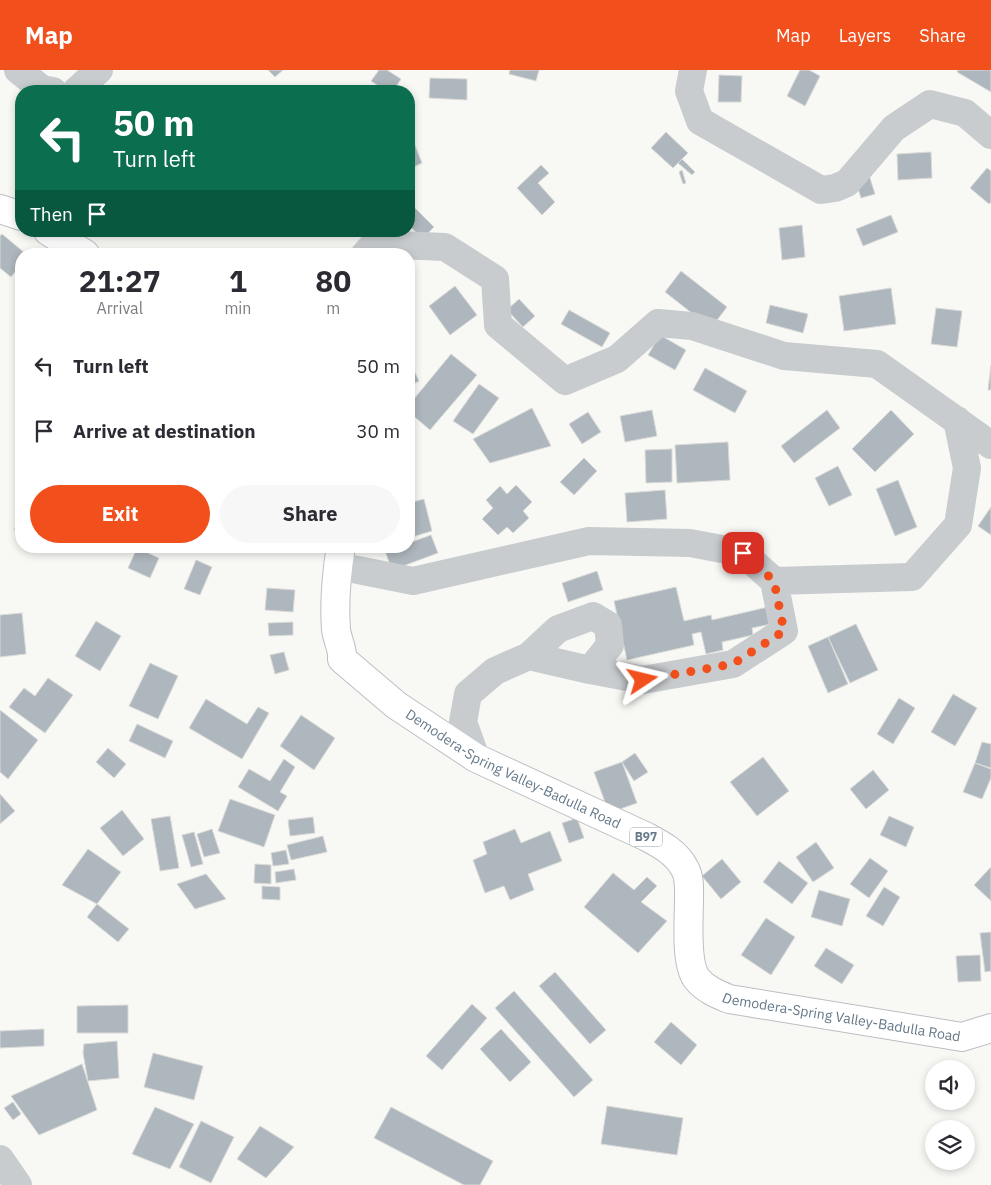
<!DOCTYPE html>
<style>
:root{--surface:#fff;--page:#f7f7f7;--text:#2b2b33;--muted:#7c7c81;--accent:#f14f1c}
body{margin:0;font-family:"IBM Plex Sans",sans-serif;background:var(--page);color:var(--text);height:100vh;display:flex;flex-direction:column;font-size:19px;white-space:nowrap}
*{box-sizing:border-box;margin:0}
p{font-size:16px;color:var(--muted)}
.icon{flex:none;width:28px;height:28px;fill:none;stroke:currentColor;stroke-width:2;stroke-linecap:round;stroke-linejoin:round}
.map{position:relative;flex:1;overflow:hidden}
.details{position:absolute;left:15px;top:178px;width:400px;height:305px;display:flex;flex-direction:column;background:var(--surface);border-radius:20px;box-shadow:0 2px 8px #0003}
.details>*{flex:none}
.hud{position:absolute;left:15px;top:15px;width:400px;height:152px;border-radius:20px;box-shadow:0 2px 8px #0003;background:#0b6e4f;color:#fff;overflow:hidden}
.controls{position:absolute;left:925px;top:990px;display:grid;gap:10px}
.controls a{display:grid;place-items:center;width:50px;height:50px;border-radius:50%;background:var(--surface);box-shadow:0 2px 8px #0003;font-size:25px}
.pin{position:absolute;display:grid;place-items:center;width:42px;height:42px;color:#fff;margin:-21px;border-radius:10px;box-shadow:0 2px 8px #0006}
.me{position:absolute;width:55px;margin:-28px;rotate:80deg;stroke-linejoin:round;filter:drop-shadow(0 0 4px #0008)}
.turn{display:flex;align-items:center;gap:18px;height:105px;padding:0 15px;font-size:22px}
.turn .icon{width:65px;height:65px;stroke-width:2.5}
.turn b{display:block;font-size:35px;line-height:42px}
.then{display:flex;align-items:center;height:48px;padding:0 15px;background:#0003;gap:10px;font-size:19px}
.eta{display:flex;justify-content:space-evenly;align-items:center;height:85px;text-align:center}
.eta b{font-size:30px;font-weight:700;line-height:35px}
.primary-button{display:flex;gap:10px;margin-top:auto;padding:10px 15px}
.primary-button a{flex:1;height:58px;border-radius:30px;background:var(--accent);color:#fff;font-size:20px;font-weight:700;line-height:58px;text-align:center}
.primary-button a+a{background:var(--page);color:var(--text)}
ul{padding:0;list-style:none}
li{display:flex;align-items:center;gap:15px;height:65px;padding:0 15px}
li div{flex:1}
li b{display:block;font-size:19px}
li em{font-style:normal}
header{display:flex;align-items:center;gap:30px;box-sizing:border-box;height:70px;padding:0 25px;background:var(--accent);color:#fff}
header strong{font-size:24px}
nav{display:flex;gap:28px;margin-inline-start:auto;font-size:18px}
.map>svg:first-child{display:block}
</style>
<header>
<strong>Map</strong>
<nav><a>Map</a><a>Layers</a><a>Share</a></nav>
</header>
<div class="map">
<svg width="991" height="1115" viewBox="0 0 991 1115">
<rect width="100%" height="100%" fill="#f8f8f5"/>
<!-- building -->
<path fill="#aeb7bd" stroke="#dadad8" d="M268 0H283L275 7Z
M379 0H387L401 9 393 21H386L371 11Z
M510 0H539L536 11 509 4Z
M800 0H809L820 6 805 36 787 26Z
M958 0H991V22L957 2Z
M719 5 742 6 741 32H718Z
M430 8 467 9V30L429 28Z
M666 62 688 83 673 98 651 78Z
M412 68 422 93 409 99V69Z
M931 82 932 108 898 110 897 84Z
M682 89 695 102 692 105 678 93Z
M541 95 549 103 538 113 555 132 542 145 517 118Z
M987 98 991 101V132L989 134 970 118Z
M682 100 686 113 683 114 679 102Z
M869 105 875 124 861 128 855 109Z
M409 132 434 157 422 169 409 155Z
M891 145 898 162 863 176 856 159Z
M802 155 805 187 782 190 779 158Z
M2 164 26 184H21V194L11 207 0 198V166Z
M681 201 727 237 711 258 665 222Z
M455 216 477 245 450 265 429 236Z
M891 218 896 254 844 261 839 226Z
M519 229 535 246 523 257 507 240Z
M770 235 808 244 803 263 766 253Z
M936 238 962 241 957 277 931 274Z
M569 240 610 263 602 277 561 254Z
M660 265 686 280 675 300 648 285Z
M451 284 477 305 430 360 409 342V335Z
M409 290 419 311 409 316Z
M991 295V320H988Z
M705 298 747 321 735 343 693 320Z
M479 314 499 328 473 364 453 351Z
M532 338 551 376 490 393 473 369Z
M652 340 657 366 625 372 620 346Z
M827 340 840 358 794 393 781 376Z
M891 340 914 364 875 402 852 379Z
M588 342 601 362 582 374 569 354Z
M728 372 730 410 677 413 675 375Z
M672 379V412L646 413 645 380Z
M584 388 597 401 574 425 560 412Z
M838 396 852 425 829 436 815 408Z
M898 410 917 457 895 466 876 419Z
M516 415 532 432 523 441 529 448 513 463 507 457 498 465 482 449 493 438 486 430 500 416 507 424Z
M665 420 667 449 627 452 625 423Z
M424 429 432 461 409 468V433Z
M991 437V465L978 456Z
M21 449V464L14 459Z
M431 465 438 483 392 500 385 481 399 476H409V473Z
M137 478 159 488 150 508 128 498Z
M196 490 212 497 200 525 184 519Z
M597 501 603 520 568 532 562 513Z
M676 517 684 551 711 545 712 550 768 537 771 554 752 558 753 565 722 572 723 580 706 584 701 562 692 564 694 575 627 590 614 531Z
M267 518 295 520 293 542 265 540Z
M22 543 26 584 0 587V545Z
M96 551 121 566 100 601 75 586Z
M293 552V565L269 566 268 553Z
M856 554 878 600 850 613 828 567Z
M828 567 848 614 828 623 808 576Z
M284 582 289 600 275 604 270 585Z
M150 593 178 606 158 649 129 636Z
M48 608 73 625 45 663 9 637 24 618 35 626Z
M953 624 977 638 955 676 931 662Z
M899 628 915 638 893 674 877 664Z
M206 629 247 654 258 637 269 643 242 689 189 658Z
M0 640 38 670 8 709 0 702Z
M301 645 335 668 314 700 280 676Z
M137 654 173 671 165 688 129 671Z
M982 672 991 674V698L975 693Z
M108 678 126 694 114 708 96 692Z
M635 683 648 702 634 711 622 692Z
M763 687 789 721 757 746 730 712Z
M284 689 295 697 280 722 287 726 278 741 238 717 249 699 270 711Z
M622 692 637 733 609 743 594 702Z
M975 693 991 699V708L982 729 963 722Z
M873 700 889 720 866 739 850 719Z
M0 724 15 741 0 754Z
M230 729 275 745 264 777 218 761Z
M122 740 144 769 123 786 100 758Z
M170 746 179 798 160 801 151 749Z
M889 746 914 757 906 777 880 765Z
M313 747 315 763 290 766 288 750Z
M577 748 584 768 569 773 562 753Z
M212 759 220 783 204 787 197 764Z
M515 759 521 773 550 761 562 791 528 804 534 820 510 830 504 816 485 823 473 790 487 784 483 772Z
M194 762 203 794 191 797 182 765Z
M323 766 327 782 291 790 287 775Z
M816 772 834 798 813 812 796 787Z
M88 779 121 802 97 834 62 815Z
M286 780 289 794 273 796 271 783Z
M870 788 888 801 869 828 850 814Z
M722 789 741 812 721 829 702 806Z
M779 791 808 813 792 834 763 812Z
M255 794 271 795V814L254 813Z
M991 797V831L974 815Z
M294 799 296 810 276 813 275 802Z
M613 803 634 820 647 807 657 816 641 832 667 851 638 883 584 837Z
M206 804 226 829 195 839 177 814Z
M262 816 280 817V830L262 829Z
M884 817 900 827 883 856 866 846Z
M819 820 850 829 842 856 811 847Z
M97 834 129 859 118 872 87 847Z
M766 848 795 867 771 905 741 885Z
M991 862V901L985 902 980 863Z
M826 878 854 895 842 914 814 896Z
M980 885 981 911 958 912 956 886Z
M555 902 606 960 590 974 539 916Z
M514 921 593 1010 574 1027 495 938Z
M472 934 487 948 442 1000 426 986Z
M128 935V963H77V936Z
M671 952 697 975 681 995 654 972Z
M44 959V976L0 978V961Z
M501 959 531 992 510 1012 480 979Z
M117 971 119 1008 88 1011 83 983 84 974Z
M153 983 203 996 194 1030 144 1017Z
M82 994 97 1040 39 1065 11 1026Z
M13 1032 21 1044 13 1050 4 1038Z
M607 1036 683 1048 677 1085 601 1074Z
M155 1037 194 1054 170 1099 132 1084Z
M391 1037 493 1091 480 1115H464L374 1068Z
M201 1051 234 1067 211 1113 179 1097Z
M260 1056 294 1077 266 1108 237 1089Z"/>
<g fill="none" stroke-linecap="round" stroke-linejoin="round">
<!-- major casing -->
<g stroke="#bbbfc3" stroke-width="30">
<g id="major">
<path d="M0 139 21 146"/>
<path d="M48 161 85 184"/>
<path id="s1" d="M341 476C337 501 334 534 336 559 337 570 343 578 342 589L396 635 476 688 647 767C662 775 677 783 685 799 690 808 689 819 689 829 689 849 685 894 697 909 705 919 717 924 729 929L962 967 991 958"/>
</g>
</g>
<!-- minor -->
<path stroke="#c8cccf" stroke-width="28" d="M18 0 42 19 53 21
M693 0 689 21 700 51 821 120 835 118 847 113 894 58 930 34 965 43 991 65
M76 21 99 0
M365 184 374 174 445 177 495 209 498 255 565 311 617 289 658 253 692 256 784 286 877 294 991 375
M338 496 413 511 589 471 690 473 743 483 774 511 784 561 733 594 643 610 590 600
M774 511 912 507 958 455 967 398 957 350
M476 688 463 652 468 624 495 601 529 586 558 559 593 546 608 555 610 575 590 600 529 586
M0 1089 18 1115"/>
<!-- major -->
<use href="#major" stroke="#fff" stroke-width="28"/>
</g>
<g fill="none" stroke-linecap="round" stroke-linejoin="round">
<!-- route -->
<path stroke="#f14f1c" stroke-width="9" stroke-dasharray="0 16.2" d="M643 610 733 594 784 561 774 511 743 483"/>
</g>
<g text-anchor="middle" stroke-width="5" stroke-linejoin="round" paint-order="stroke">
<!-- shield labels -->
<rect fill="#fff" stroke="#93a1ac" stroke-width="1" x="630" y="757.5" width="32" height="19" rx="4"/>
<g font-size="12" font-weight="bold" fill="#657989">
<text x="646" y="771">B97</text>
</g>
<!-- street labels -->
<g font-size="14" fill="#657989" stroke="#fff">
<text dy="5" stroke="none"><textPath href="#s1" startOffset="319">Demodera-Spring Valley-Badulla Road</textPath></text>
<text dy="5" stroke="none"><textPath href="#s1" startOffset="784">Demodera-Spring Valley-Badulla Road</textPath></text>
</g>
</g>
</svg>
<div class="controls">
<a><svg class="icon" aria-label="sound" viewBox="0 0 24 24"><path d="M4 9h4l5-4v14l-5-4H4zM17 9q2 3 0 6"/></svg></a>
<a><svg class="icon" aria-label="layers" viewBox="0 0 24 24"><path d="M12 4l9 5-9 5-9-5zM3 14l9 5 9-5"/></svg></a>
</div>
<div class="pin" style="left:743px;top:483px;background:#d93025"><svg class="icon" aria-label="arrive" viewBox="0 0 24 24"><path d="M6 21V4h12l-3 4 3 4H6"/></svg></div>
<svg class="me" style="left:643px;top:610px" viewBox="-20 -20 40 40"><path d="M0-17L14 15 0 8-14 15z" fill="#f14f1c" stroke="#fff" stroke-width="4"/></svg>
<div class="hud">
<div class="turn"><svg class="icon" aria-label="left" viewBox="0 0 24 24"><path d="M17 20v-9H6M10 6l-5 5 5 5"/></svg><div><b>50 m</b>Turn left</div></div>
<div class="then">Then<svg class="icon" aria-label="arrive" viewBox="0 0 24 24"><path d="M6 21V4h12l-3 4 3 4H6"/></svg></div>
</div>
<section class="details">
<div class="eta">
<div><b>21:27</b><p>Arrival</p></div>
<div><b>1</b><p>min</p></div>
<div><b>80</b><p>m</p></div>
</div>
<ul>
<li><svg class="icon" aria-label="left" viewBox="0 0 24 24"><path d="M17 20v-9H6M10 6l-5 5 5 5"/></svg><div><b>Turn left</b></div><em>50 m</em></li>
<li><svg class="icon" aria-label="arrive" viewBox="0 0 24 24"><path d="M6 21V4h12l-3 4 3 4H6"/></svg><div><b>Arrive at destination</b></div><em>30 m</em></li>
</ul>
<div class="primary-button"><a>Exit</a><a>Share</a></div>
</section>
</div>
